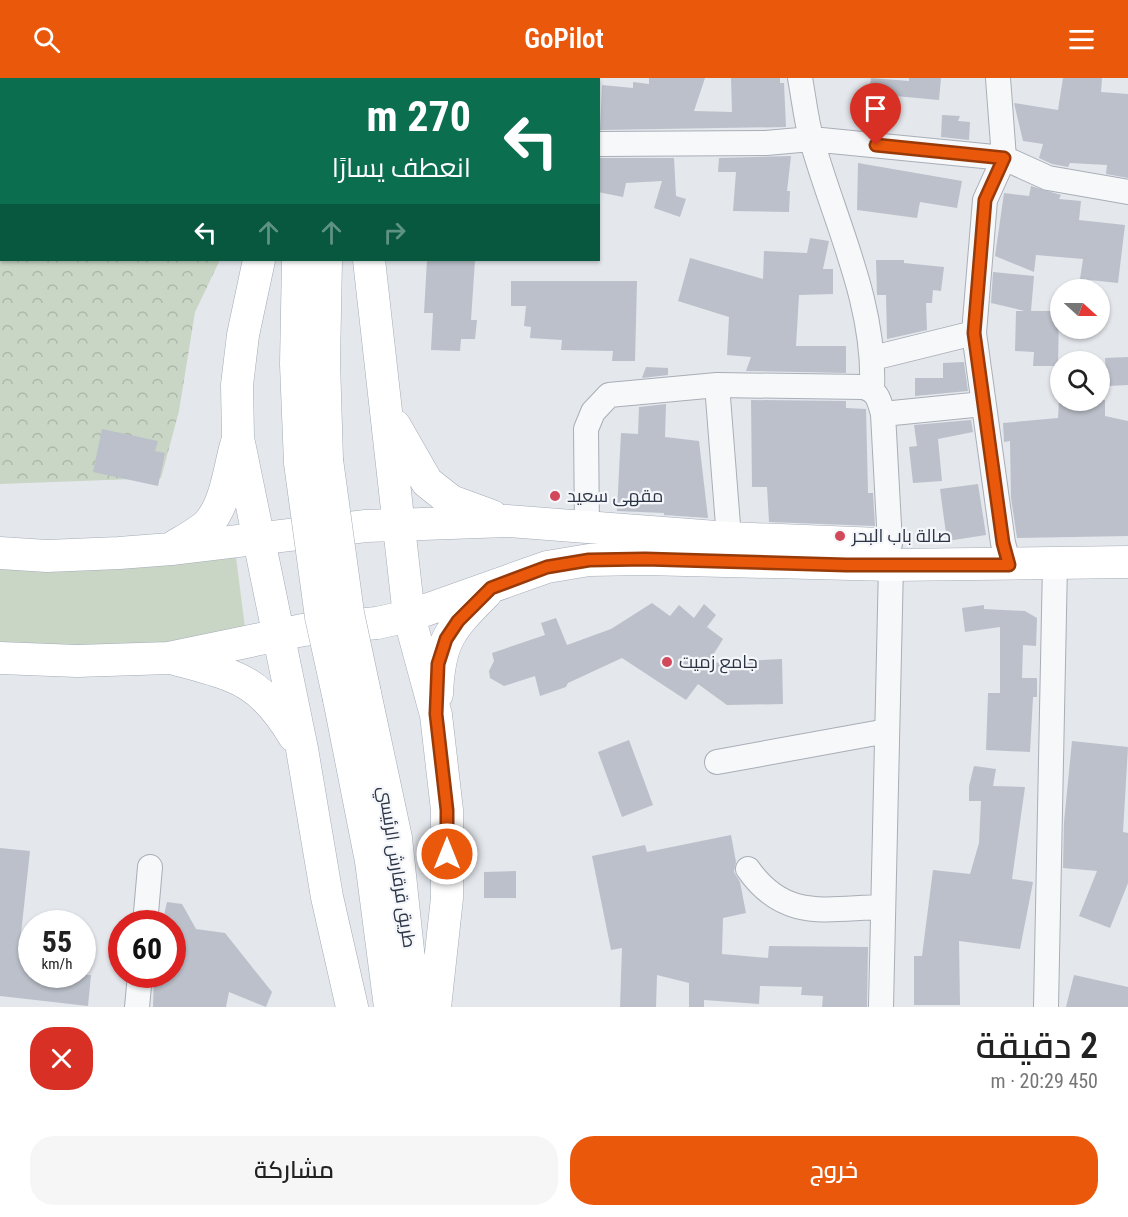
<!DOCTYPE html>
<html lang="ar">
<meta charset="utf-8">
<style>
:root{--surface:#fff;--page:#f6f6f6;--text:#222;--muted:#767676;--accent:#ea580c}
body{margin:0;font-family:"Roboto Condensed",Cairo,sans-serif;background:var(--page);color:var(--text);direction:rtl;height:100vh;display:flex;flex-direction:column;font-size:22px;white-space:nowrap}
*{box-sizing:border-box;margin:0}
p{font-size:20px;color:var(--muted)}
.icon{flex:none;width:33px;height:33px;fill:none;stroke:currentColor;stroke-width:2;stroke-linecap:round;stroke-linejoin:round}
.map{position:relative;height:929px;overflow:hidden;direction:ltr}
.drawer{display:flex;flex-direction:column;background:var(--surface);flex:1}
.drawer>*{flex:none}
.banner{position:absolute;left:0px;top:0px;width:600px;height:183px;box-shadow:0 2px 4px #0004;direction:rtl;background:#0b6e4f;color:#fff;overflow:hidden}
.needle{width:39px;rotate:111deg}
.tools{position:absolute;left:1050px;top:201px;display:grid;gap:12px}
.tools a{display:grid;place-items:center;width:60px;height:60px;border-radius:50%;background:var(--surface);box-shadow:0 2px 4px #0004;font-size:30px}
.speed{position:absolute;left:18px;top:832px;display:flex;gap:12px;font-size:30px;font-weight:700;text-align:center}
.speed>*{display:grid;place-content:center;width:78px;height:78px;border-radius:50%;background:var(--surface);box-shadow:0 2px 4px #0004;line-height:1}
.speed small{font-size:15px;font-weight:400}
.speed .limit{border:9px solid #d22;background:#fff;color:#111}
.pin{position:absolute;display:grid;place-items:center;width:51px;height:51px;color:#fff;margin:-62px -26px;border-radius:50% 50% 50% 0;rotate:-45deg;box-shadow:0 0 6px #0007}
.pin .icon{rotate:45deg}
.me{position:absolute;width:66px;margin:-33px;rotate:0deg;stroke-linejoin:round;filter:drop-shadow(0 0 4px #0008)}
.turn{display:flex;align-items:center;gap:21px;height:126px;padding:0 30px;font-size:27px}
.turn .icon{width:78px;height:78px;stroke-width:2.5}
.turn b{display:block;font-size:42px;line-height:51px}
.lanes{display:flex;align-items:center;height:57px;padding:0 30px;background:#0003;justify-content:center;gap:30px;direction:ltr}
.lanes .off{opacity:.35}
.round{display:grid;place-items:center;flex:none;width:63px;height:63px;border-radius:24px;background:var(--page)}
.overview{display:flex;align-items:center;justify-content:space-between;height:102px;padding:0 30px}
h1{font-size:36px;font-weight:600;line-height:45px}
.action{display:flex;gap:12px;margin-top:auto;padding:12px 30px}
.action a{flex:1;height:69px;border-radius:24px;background:var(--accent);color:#fff;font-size:24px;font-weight:600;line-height:69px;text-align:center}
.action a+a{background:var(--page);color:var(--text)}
header{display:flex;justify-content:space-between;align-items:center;height:78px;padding:0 30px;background:var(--accent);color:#fff;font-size:27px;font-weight:600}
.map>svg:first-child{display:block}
</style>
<header><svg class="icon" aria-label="menu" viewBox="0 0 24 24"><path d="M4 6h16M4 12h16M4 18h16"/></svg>GoPilot<svg class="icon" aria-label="search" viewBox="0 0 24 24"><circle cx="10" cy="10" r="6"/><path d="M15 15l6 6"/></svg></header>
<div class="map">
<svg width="1128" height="929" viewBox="0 0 1128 929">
<defs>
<pattern id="park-crowns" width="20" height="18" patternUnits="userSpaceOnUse" patternTransform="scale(1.5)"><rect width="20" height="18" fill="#c9d6c5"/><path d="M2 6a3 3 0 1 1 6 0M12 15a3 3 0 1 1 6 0" fill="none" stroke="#adb8ab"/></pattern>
</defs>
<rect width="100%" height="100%" fill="#e4e7ec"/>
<!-- green -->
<path fill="#c9d6c5" d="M235 471 246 558 161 571 0 576V484Z"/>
<!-- park -->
<path fill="url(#park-crowns)" d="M0 0H287L2 2V182H220L195 234 179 333 161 400 0 406Z"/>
<!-- building -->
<path fill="#bbc0ca" d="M649 0H705L694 33 732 34 731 0H780V5H784L786 49 600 52 602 7 633 10V4L649 6Z
M871 0 909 3V0H941L939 22 895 18 892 44 877 42 878 17 869 16Z
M1063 0H1102L1101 14 1128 16V100L1106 96 1107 87 1070 85 1068 89 1052 86 1039 80 1043 66 1023 63 1014 25 1058 32Z
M942 37 960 38 958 43 970 44 969 62 941 59Z
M791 78 787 113H790L789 134 733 133 736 94H718L719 80Z
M598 80H674L676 118 686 121 680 139 654 130 662 103 626 105 623 119 598 114Z
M858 85 962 103 957 130 920 124 917 140 857 132Z
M1031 108 1061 117 1059 121 1081 123 1079 142 1125 147 1118 205 1080 201 1083 181 1036 177 1034 194 995 178 1004 115 1029 118Z
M810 160 829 163 823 191H833V216L799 217 796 268H846V295L746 293 751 279 727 277 729 239 678 223 690 180 763 201 764 173 807 175Z
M427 182H475L471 242H477L475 261H461L460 273 431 272 433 235H424Z
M876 182H904V185L944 189 941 213 933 212 932 225H926L927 252 887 261 886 217H877Z
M993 194 1034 198 1031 233H1059L1058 288H1033L1034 274 1015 273 1016 233H1025L991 225Z
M511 203H637L635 283H612L613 273 561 272 562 262 530 260 531 249 524 248 526 228H511Z
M1128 279V307L1107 308 1105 280Z
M964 284 968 313 915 318V300H943V285Z
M646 289 668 290V297L642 300Z
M751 322 846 323V330L866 331 868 415H873L875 448 769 444 767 409H752Z
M1059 322H1105V338L1128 343V458L1017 460 1011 420 1010 363 1004 364 1003 345 1058 340Z
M666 326 665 359 699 363 708 440 664 437V435L617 433 621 355 638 356 639 329Z
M971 342 973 354 938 361 942 403 913 405 909 369 917 368 914 347Z
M102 351 158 363 155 373 165 375 158 408 93 394Z
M978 406 986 457 947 463 940 411Z
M652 525 670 538 679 527 694 540 704 526 716 537 707 549 723 561 708 585 782 581 783 626 727 627 698 606 686 622 622 580 568 605 566 609 540 618 535 598 504 608 490 600 489 593 494 583 492 575 545 557 541 545 556 540 567 567 611 551Z
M984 527V531L1025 533 1037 540 1036 568 1023 567 1022 600H1037V619H1033L1030 674 986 672 988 615H1000V549L965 554 962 530Z
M629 662 653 727 622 739 598 674Z
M1072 663 1128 669 1123 754 1128 755V805L1110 850 1079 838 1097 793 1063 790 1064 744Z
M974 688 996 691 993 708 1025 709 1012 801 1033 804 1020 871 959 863 960 927H914V878H922L933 792 970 796 979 765 981 723H969V708Z
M731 757 736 784 734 794 740 804 746 835 723 840 722 876 768 880 769 868 868 869 867 929H822L823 918 801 917 802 909 760 908 759 926 704 922V929H689V905L657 897 656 929H620L622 870 611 872 592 778 645 767 647 774Z
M0 770 30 773 19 874 32 875V897H91L88 928 0 918Z
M516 793V820H484V794Z
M167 824 182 826 196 851 225 855 272 914 266 929 229 914 226 929H153L154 897H172V846H162Z
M1074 897 1128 909V929H1066Z"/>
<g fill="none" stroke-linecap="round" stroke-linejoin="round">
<!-- minor casing -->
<g stroke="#a9aeb7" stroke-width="26">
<path id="minor" d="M800 0C804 21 806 43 812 63 835 145 876 225 872 311
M998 0 1004 80 985 122 974 255 1003 465 1009 487
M598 66 766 65 811 61 1004 80 1048 100 1128 114
M873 280 974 255
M717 307 729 460
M883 336 983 326
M587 450 586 351 593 334 609 317 717 307 863 309C878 313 879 322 883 336L890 466
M717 684 887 653
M748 791C785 844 827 830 883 829
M145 846 150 789
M137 929 140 897
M881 929 891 487
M1046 929 1055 486"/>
</g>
<!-- major casing -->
<g stroke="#a3abb8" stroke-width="33">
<path id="major" d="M316 2V0
M344 2 345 0
M369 2V0
M259 182 243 257 237 307 238 360 302 671 327 819 352 929
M298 182 296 286 300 385
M326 182 324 284 327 382
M369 182 409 538 436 637 447 732V820L435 929
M395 348 427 404 451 423 492 438
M175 468C185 462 198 455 207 447 226 427 229 392 236 367
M0 475 47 478 119 475 171 471 366 448 507 443 729 460 879 466
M0 580 77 583 169 580 303 552 377 545 409 538 547 489 589 482 645 481 891 487 1128 484
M175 581C236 598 260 601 294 658
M365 615 396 760 414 929
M437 616C439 563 450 551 486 515
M339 621 371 783 390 929"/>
</g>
<!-- minor -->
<use href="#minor" stroke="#f7f8fa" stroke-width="24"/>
<!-- major -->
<use href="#major" stroke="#fff" stroke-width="32"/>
<!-- major-bridge casing -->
<g stroke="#a3abb8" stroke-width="33" stroke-linecap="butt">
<path id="major-bridge" d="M327 382 348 535 365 615
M300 385 321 539 339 621"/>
</g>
<!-- major-bridge -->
<use href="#major-bridge" stroke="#fff" stroke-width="32"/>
</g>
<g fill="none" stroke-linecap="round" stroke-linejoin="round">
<!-- route casing -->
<g stroke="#983908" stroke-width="15">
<path id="route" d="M447 776V732L436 636 438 586 446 561 458 543 491 510 547 489 589 482 645 481 846 487H1009L1003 465 974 255 985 122 1004 80 876 67"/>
</g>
<!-- route -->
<use href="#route" stroke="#ea580c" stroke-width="10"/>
</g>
<!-- markers -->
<g fill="#d1495b" stroke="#f4f6f9" stroke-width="2">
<circle cx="555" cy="418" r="6"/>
<circle cx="840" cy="458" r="6"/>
<circle cx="667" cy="584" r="6"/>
</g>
<g text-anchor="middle" stroke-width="4.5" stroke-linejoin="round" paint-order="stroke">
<!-- poi labels -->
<g font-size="18" fill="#2b3445" stroke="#f4f6f9" text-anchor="start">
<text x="567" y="424">مقهى سعيد</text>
<text x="852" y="464">صالة باب البحر</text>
<text x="679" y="590">جامع زميت</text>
</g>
<!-- street labels -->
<g font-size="18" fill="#2b3445" stroke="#f4f6f9">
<text transform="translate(397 789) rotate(81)" y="6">طريق قرقارش الرئيسي</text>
</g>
</g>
</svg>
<div class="tools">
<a><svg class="needle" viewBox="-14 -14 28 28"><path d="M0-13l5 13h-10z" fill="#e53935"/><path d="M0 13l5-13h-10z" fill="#767676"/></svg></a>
<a><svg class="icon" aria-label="search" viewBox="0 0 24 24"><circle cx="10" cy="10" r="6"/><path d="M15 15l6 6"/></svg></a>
</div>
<div class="speed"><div>55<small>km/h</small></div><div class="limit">60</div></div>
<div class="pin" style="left:876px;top:67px;background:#d93025"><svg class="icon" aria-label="arrive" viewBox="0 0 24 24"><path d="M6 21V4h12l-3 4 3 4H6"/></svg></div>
<svg class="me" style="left:447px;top:776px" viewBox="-20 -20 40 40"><circle r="17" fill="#ea580c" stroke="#fff" stroke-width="3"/><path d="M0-11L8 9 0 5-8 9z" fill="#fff"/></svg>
<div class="banner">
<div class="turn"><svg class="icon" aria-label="left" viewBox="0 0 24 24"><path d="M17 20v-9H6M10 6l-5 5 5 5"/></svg><div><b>270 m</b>انعطف يسارًا</div></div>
<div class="lanes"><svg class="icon" aria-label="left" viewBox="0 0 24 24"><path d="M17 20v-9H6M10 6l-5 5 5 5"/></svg><svg class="icon off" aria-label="ahead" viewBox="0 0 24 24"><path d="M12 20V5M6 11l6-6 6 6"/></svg><svg class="icon off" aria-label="ahead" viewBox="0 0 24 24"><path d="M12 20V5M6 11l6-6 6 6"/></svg><svg class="icon off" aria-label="right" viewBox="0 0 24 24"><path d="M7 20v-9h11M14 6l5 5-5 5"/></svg></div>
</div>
</div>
<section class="drawer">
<div class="overview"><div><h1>2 دقيقة</h1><p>450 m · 20:29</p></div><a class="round" style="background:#d93025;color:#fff"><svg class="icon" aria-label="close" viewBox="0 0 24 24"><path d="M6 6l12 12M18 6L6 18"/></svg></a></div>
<div class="action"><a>خروج</a><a>مشاركة</a></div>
</section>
